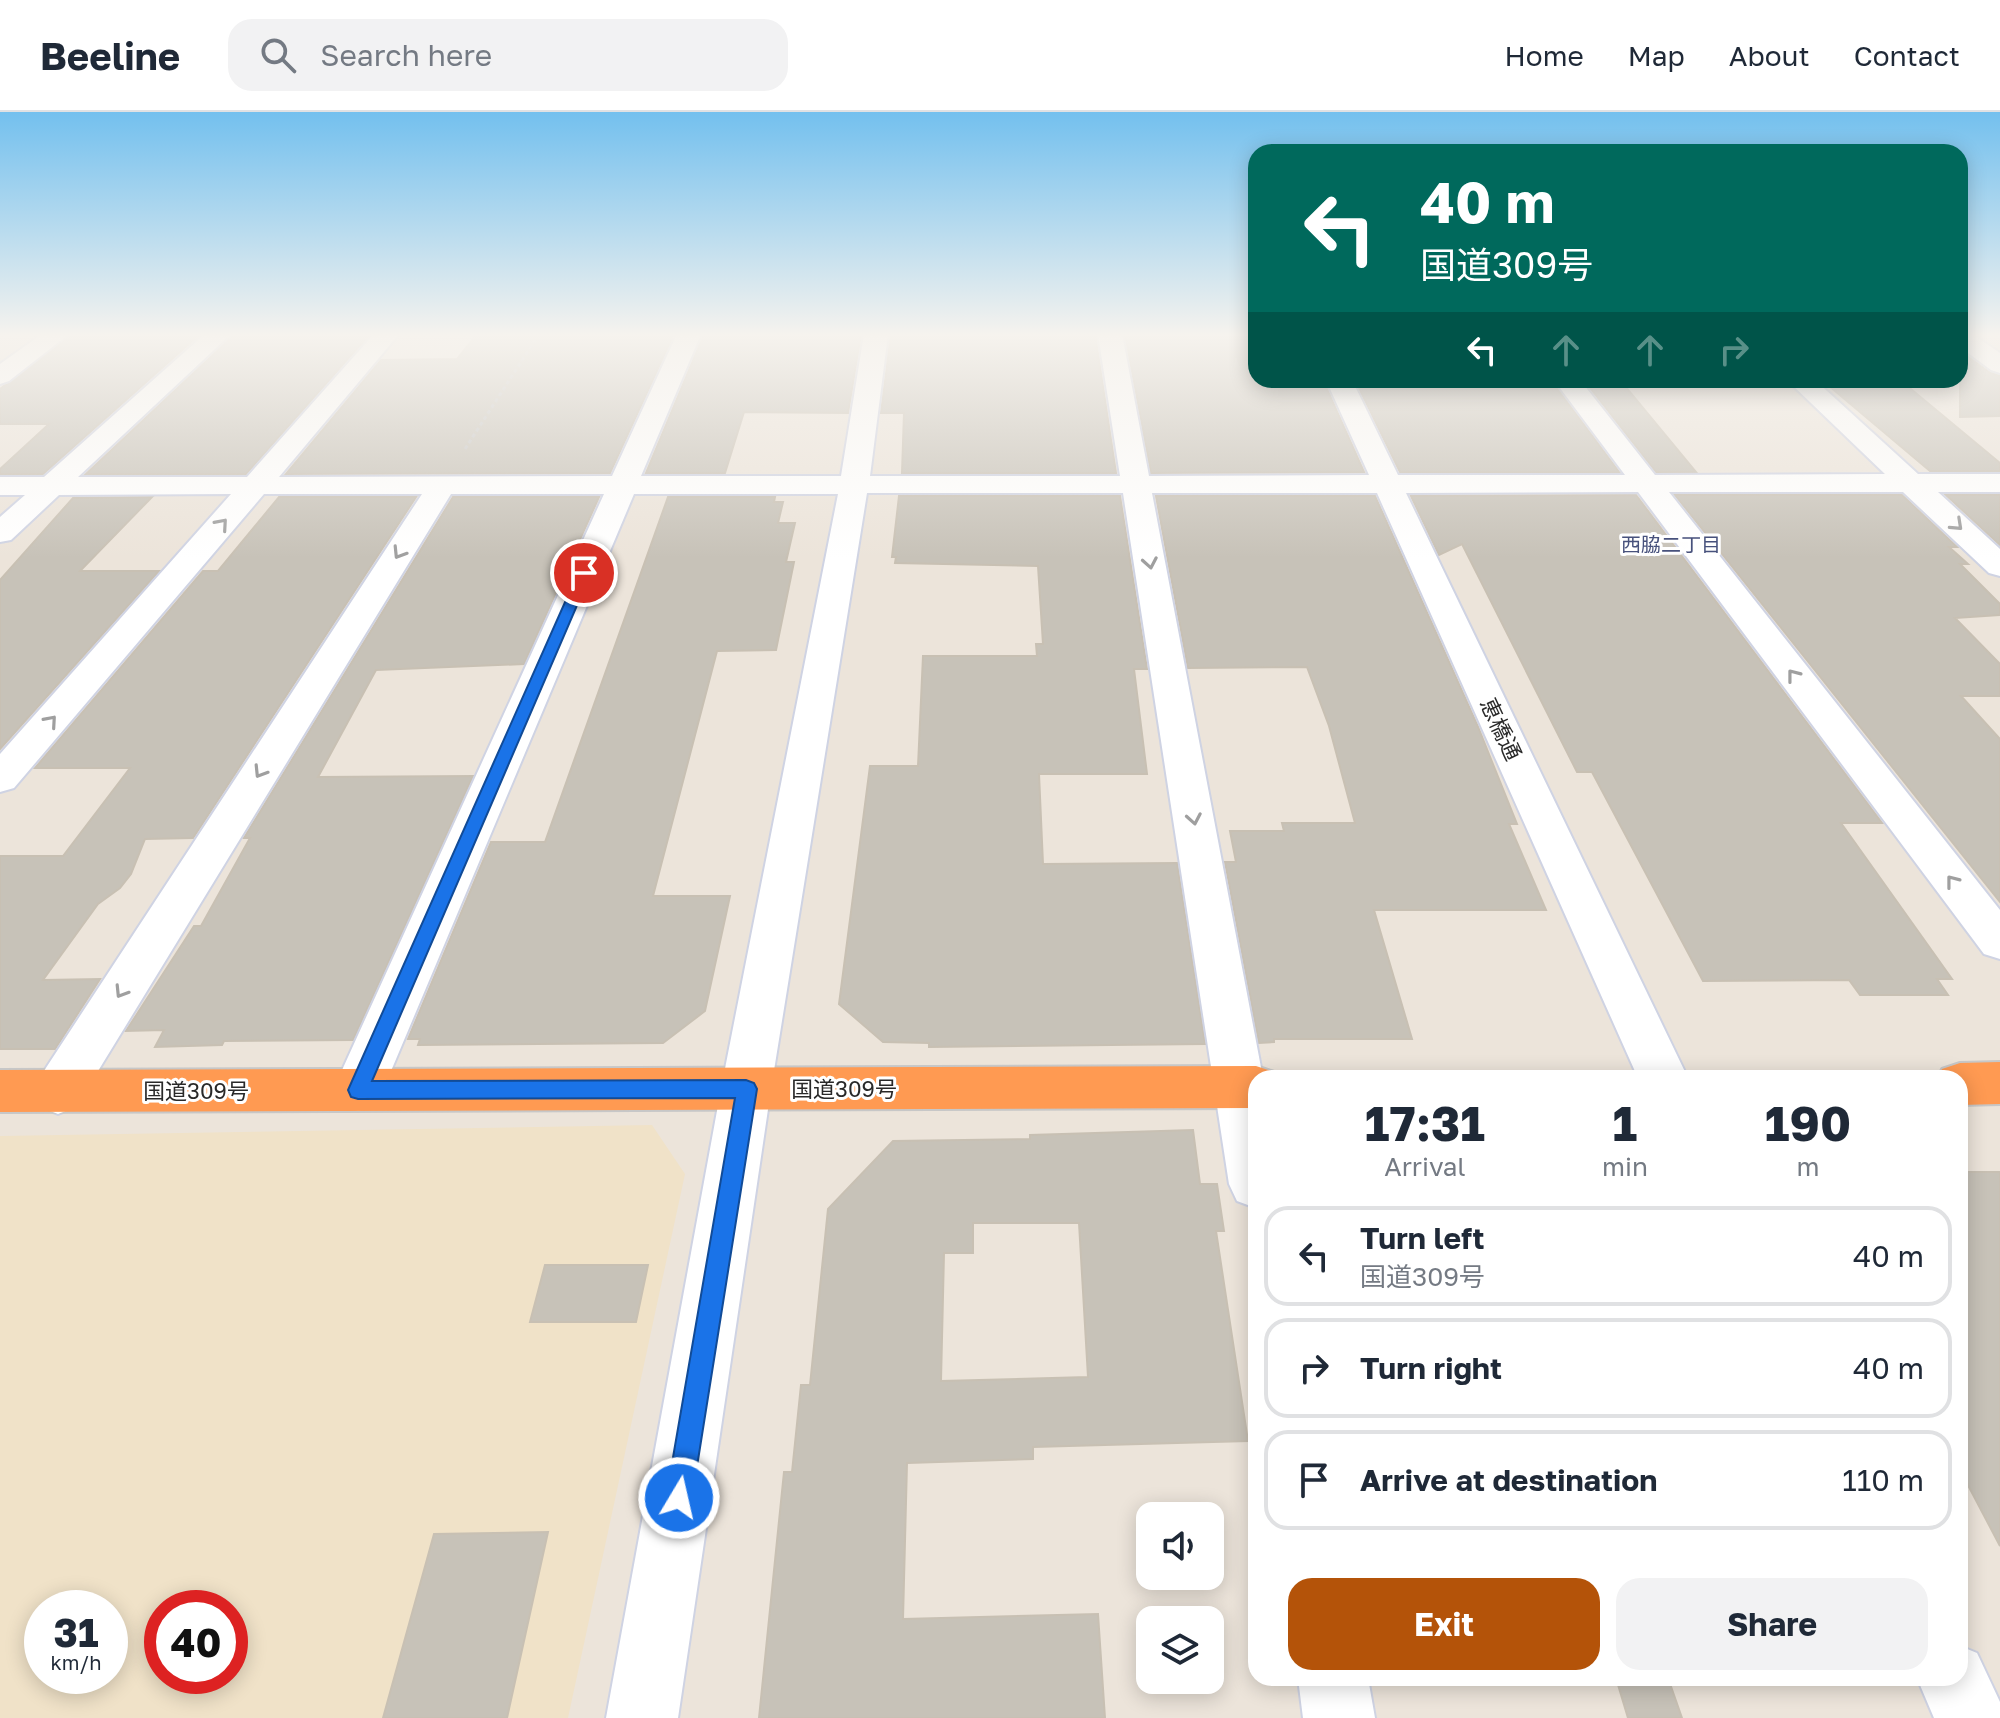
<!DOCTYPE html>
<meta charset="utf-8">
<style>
:root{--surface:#fff;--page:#f2f2f3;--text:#1f2937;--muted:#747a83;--line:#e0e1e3;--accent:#b45309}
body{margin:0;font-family:"Golos Text","Noto Sans JP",sans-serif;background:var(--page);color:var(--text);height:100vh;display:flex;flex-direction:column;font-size:30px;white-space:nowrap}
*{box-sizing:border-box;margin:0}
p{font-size:26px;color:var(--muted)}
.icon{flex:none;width:44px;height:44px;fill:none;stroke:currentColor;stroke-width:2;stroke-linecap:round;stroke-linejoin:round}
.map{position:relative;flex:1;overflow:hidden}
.drawer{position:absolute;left:1248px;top:958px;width:720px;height:616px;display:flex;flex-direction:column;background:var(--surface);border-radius:24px;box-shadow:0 4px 20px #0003}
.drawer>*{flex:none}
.hud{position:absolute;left:1248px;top:32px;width:720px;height:244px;border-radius:24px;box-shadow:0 4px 20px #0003;background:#00695c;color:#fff;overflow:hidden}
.buttons{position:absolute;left:1136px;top:1390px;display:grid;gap:16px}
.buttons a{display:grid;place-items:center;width:88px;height:88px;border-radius:16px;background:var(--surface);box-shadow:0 4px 20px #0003;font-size:40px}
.speed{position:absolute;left:24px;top:1478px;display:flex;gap:16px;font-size:40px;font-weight:700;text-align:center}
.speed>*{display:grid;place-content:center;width:104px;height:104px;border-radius:50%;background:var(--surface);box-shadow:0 4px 20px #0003;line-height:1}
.speed small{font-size:20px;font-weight:400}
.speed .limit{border:12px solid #d22;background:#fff;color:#111}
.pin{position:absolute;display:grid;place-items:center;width:68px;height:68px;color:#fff;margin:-34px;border:4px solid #fff;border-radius:50%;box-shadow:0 2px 8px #0007}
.me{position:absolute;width:88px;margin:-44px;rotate:9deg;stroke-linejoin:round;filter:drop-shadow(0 0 6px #0008)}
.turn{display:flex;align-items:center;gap:28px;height:168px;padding:0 40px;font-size:36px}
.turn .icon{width:104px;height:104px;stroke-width:2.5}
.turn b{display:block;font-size:56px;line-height:68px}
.lanes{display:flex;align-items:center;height:76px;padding:0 40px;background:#0003;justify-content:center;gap:40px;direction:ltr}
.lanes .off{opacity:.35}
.eta{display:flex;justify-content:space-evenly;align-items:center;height:136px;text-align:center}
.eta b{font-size:48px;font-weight:700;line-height:56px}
.cta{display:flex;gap:16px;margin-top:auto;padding:16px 40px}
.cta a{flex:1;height:92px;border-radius:24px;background:var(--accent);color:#fff;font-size:32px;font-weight:700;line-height:92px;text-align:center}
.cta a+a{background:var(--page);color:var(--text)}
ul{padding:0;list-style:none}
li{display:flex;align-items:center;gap:24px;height:100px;margin:0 16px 12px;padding:0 24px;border:4px solid var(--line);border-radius:24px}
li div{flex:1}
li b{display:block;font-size:30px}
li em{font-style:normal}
header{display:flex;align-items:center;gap:48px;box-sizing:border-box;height:112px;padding:0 40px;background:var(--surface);border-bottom:2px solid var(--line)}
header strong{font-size:38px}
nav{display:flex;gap:44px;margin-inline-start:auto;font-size:28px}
.search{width:560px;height:72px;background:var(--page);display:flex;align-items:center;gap:20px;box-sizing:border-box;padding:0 28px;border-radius:24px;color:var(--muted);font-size:30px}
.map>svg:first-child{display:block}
</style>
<header>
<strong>Beeline</strong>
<div class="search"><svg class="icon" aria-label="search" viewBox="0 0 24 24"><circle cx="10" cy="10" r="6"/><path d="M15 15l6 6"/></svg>Search here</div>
<nav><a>Home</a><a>Map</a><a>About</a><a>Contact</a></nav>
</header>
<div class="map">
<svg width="2000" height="1606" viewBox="0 0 2000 1606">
<rect width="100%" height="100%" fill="#ece4da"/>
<!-- education -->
<path fill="#f0e2c8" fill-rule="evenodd" d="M652 1013 685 1062 568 1606H0V1024ZM42 1496H110V1564H42ZM162 1496H230V1564H162Z"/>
<!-- building -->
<path fill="#c7c2b8" stroke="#c8c0b3" stroke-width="2" fill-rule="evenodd" d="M72 222 199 223 43 362H0V357L49 312H0V277Z
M327 222H370L246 362H86L234 223Z
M477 222H674L610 361 286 362 381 248 457 247Z
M704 222H861L848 301 744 300 725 361H646Z
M891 222H1095L1116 361H902L904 301H881Z
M1125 222H1256V268H1323L1364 360 1151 361Z
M1960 239 1989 260 2000 264V304L1960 305Z
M1355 268H1551L1619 360H1400Z
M1584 268H1620L1696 360H1656Z
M1822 268H1900L2000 351V359H1930Z
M1636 383 1882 711H1841L1952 867H1937L1948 883H1860L1849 868 1703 869 1592 660H1577L1462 432 1439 443 1411 384Z
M1675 383H1902L1957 435H1949L1968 452H1960L2000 492V503L1955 506 2000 552V584H1961L2000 627V790Z
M1946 383H2000V433Z
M899 384H1120L1147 557H1134L1147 662H1039L1043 752 1177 751 1205 932 929 935V931L883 930 839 892 870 654H918L923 544H1037L1036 532H1043L1038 454 895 451 896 445H892Z
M1156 384H1375L1478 615 1517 712H1509L1546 798H1374L1412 927H1274V930L1259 931 1225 750H1236L1230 719H1284L1282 711H1355L1329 614 1307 555 1188 556Z
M152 385 80 459H159L0 637V468L73 386Z
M279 385H416L193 726 145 727 131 762 120 776 98 792 43 868 100 867 55 937H0V744H63L130 656H35L203 459H218Z
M453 385H599L524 552 376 558 318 665 473 664 353 928 224 929 222 933 155 935 164 918 126 919 194 814H201L250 726H244Z
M668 385H775L774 390H783L778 411H795L786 450H794L776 538 717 539 653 784H730L705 899 663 931 418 933 420 927H408L491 730H545Z
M1193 1018 1200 1072H1217L1224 1119H1216L1248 1329 1033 1335V1347L907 1351 903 1507 1098 1502 1105 1606H759L784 1360H792L801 1273H810L828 1097 893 1029 1030 1027V1023ZM973 1111H1079L1088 1265 941 1269 944 1141H973Z
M1960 1060H2000V1434L1960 1358Z
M545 1153H648L636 1210H530Z
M548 1420 507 1606H383L434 1422Z
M1616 1566H1668L1682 1606H1628Z"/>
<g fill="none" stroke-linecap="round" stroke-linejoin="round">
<!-- minor casing -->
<g stroke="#cfd3e3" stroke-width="4">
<path id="minor" d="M42 222H69L9 269 0 272V252Z
M205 222H231L78 365H247L374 222H399L279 365 612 364 677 222H701L641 364H841L864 222H888L870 364H1120L1098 222H1122L1149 364 1369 363 1326 268H1352L1398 363H1625L1554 268H1580L1655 363 1885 362 1787 268H1815L1918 362H2000V380H1938L2000 437V464L1989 461 1903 380H1669L2000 798V847L1984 842 1638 380 1406 381 1688 966H1638L1377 381H1152L1263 966H1256V1096L1237 1089 1229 1072 1123 381H867L771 977 678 1606H606L721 977 838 382H634L383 978 376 993 358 999 340 993 333 978 604 382H451L76 995 58 1002 40 995 33 980 40 965 422 382H264L14 676 0 680V642L231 382 59 383 11 428 0 430V405L25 383H0V365H44Z
M1960 222H1972L2000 241V261L1991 258 1960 235Z
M1960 1534 1977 1541 2000 1590V1606H1934L1917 1566H1960Z
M1298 1566H1368L1375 1606H1303Z"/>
</g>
<!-- highway casing -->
<g stroke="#c7c7c7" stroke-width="4">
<path id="highway" d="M2000 950V992L1960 993V966H1938L1942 957 1960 951Z
M1256 954 1274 960 1277 966H1256V996L0 1000V958Z"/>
</g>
<!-- path -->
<path stroke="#c7c7c7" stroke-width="3" stroke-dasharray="4 3" stroke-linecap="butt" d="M465 337 539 222"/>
<!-- minor -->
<use href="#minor" fill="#fff" fill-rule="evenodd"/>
<!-- highway -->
<use href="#highway" fill="#ff9a52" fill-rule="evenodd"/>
</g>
<!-- one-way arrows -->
<defs><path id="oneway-chevron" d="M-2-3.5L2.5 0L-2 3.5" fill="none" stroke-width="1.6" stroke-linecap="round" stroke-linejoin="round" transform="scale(2)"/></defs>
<g stroke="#9f9f9f">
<use href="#oneway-chevron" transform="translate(222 412) rotate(-49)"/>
<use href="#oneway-chevron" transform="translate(1957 413) rotate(43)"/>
<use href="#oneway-chevron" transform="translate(399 441) rotate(122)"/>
<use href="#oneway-chevron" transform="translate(1150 451) rotate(80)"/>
<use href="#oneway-chevron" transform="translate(1793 563) rotate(-128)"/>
<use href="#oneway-chevron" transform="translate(51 609) rotate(-49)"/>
<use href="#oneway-chevron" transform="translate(260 660) rotate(122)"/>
<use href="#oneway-chevron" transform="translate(1194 707) rotate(80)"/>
<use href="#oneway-chevron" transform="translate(1952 769) rotate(-128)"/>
<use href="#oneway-chevron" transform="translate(121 880) rotate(122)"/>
</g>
<!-- sky -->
<linearGradient id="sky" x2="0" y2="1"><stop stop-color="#73c0ee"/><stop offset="0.5" stop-color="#f6f3ee"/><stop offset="1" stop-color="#f6f3ee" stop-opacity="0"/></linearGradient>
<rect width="2000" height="446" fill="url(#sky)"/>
<!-- route -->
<path fill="#1a73e8" stroke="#114b97" stroke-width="2" d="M584 457 591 461 372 969 746 968 754 971 757 977 692 1386 688 1395 679 1399 669 1395 666 1386 735 986 358 987 351 985 348 978 578 461Z"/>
<g text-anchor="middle" stroke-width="6" stroke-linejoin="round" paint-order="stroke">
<!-- far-neighbourhood labels -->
<g font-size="20" fill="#47517c" stroke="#fff">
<text x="1671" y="440">西脇二丁目</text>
</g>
<!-- street labels -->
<g font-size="22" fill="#292929" stroke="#fff">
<text transform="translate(1501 617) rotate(65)" y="8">恵橋通</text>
<text x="844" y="985">国道309号</text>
<text x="196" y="987">国道309号</text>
</g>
</g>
</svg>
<div class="buttons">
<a><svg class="icon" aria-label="sound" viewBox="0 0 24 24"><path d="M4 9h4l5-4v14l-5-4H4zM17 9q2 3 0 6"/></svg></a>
<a><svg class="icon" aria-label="layers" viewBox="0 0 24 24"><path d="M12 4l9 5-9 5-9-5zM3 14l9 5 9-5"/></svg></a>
</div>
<div class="speed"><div>31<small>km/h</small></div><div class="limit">40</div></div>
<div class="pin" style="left:584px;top:461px;background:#d93025"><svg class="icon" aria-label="arrive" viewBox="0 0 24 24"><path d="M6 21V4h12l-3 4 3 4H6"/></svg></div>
<svg class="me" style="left:679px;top:1386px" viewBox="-20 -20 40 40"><circle r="17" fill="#1a73e8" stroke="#fff" stroke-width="3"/><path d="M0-11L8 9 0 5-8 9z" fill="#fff"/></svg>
<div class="hud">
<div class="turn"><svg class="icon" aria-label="left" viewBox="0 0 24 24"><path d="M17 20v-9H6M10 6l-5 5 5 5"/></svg><div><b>40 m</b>国道309号</div></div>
<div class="lanes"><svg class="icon" aria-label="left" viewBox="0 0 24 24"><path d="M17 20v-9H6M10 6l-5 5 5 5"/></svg><svg class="icon off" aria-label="ahead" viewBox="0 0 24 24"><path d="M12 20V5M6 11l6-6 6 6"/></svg><svg class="icon off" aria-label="ahead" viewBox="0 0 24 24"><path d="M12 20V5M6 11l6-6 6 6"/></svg><svg class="icon off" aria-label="right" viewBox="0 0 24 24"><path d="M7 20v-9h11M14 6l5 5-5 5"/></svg></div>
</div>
<section class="drawer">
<div class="eta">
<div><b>17:31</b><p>Arrival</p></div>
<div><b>1</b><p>min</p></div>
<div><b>190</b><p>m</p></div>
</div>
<ul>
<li><svg class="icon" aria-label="left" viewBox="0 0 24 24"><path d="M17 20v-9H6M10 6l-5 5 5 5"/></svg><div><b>Turn left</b><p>国道309号</p></div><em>40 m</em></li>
<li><svg class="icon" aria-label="right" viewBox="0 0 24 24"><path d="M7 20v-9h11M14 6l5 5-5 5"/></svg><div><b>Turn right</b></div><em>40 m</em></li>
<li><svg class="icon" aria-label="arrive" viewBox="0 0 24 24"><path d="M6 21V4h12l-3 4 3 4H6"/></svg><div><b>Arrive at destination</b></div><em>110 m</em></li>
</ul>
<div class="cta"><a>Exit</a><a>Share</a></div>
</section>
</div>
